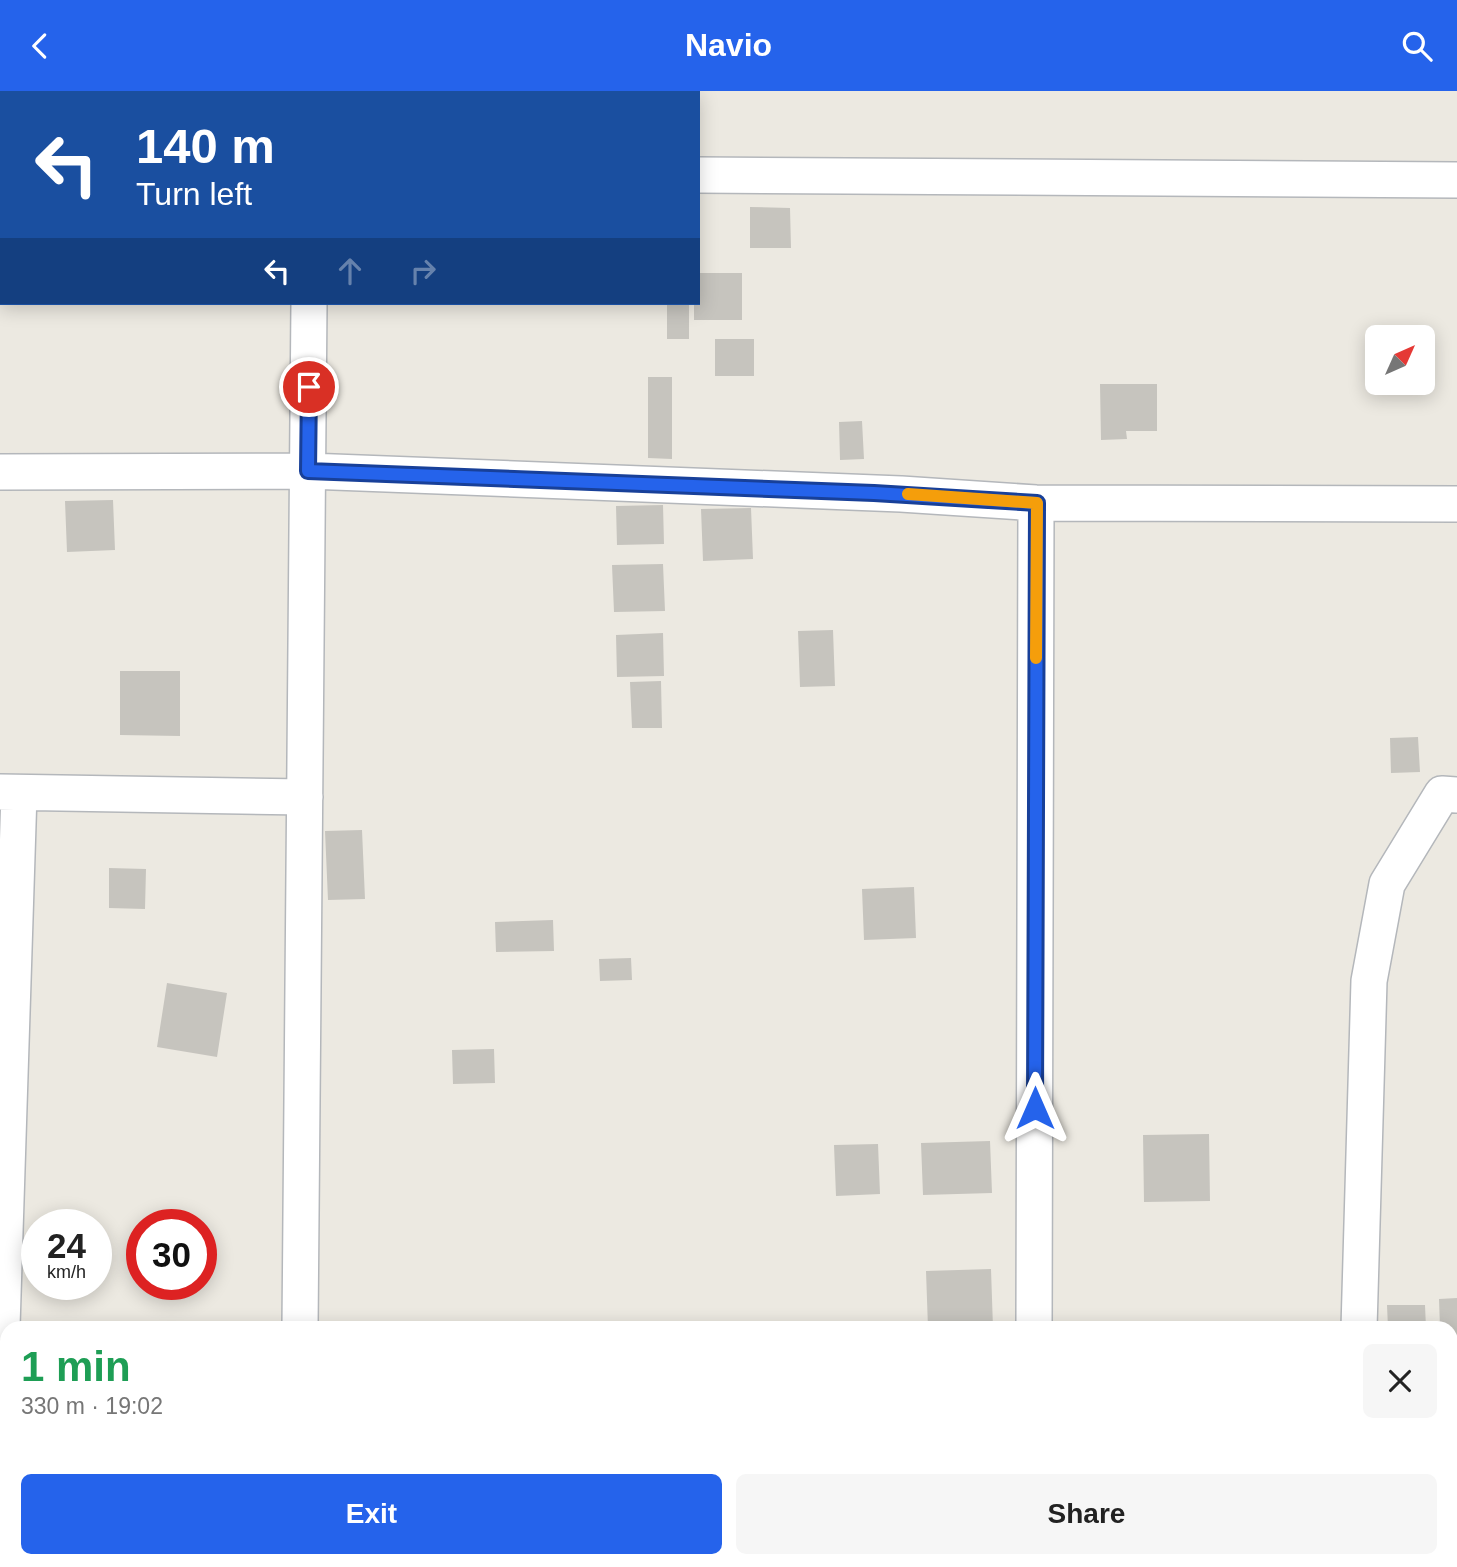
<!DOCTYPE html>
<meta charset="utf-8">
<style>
:root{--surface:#fff;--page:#f6f6f6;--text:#222;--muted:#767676;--accent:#2563eb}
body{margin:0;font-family:Helvetica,sans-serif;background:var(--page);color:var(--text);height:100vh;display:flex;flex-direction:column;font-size:26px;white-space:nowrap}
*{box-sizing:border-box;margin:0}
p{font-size:23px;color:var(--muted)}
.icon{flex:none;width:38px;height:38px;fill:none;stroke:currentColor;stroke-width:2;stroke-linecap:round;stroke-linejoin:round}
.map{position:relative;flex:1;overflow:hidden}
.panel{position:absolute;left:0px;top:1230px;width:1458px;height:247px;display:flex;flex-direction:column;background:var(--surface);border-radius:21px 21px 0 0;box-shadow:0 4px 18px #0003}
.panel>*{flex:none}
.guide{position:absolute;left:0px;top:0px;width:700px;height:214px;box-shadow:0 4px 18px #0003;background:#1a4fa0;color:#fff;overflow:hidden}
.needle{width:46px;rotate:45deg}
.controls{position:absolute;left:1365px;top:234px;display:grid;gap:14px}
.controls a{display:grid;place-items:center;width:70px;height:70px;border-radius:10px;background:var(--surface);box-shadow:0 4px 18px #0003;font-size:35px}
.speed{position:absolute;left:21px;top:1118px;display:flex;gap:14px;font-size:35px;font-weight:700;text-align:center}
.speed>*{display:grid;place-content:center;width:91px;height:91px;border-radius:50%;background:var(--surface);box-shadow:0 4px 18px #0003;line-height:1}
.speed small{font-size:18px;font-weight:400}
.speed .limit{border:10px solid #d22;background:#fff;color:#111}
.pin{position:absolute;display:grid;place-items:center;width:60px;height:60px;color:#fff;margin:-30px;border:4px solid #fff;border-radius:50%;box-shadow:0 2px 7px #0007}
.me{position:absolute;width:77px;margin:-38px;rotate:0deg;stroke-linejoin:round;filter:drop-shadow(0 0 5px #0008)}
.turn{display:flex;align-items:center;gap:24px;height:147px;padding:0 21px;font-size:32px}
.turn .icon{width:91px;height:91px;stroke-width:2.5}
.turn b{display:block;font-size:49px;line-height:60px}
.lanes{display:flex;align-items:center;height:66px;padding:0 21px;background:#0003;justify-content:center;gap:35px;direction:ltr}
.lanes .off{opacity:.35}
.round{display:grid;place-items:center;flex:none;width:74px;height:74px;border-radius:10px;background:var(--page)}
.overview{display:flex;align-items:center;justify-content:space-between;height:119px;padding:0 21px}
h1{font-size:42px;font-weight:800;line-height:52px;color:#1e9e55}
.action{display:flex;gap:14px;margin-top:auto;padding:14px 21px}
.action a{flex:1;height:80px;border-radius:10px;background:var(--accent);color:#fff;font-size:28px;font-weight:800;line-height:80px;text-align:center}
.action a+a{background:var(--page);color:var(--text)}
header{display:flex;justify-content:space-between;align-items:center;height:91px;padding:0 21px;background:var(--accent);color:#fff;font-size:32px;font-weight:800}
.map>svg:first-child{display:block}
</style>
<header><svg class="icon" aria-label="back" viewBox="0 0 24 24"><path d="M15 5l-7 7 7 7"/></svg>Navio<svg class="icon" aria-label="search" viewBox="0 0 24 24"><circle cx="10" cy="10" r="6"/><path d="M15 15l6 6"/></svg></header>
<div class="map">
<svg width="1457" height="1476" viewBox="0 0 1457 1476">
<rect width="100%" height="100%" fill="#ece9e1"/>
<!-- building -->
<path fill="#c6c4be" d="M750 116 790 117 791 157H750Z
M698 182H742V229H694V212H698Z
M667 212H689V248H667Z
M715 248H754V285H715Z
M648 286H672V368L648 367Z
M1100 293H1157V340H1126L1127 348 1101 349Z
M862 330 864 368 840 369 839 331Z
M113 409 115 459 67 461 65 410Z
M663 414 664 453 617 454 616 415Z
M751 417 753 468 703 470 701 418Z
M663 473 665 520 614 521 612 474Z
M833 539 835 595 800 596 798 540Z
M663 542 664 585 617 586 616 544Z
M120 580H180V645L120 644Z
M661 590 662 637H632L630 591Z
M1418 646 1420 681 1391 682 1390 647Z
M362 739 365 808 328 809 325 740Z
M109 777 146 778 145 818 109 817Z
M914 796 916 847 864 849 862 798Z
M553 829 554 860 496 861 495 831Z
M631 867 632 889 600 890 599 868Z
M167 892 227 902 217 966 157 956Z
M494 958 495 992 453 993 452 959Z
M1209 1043 1210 1110 1144 1111 1143 1044Z
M990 1050 992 1102 923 1104 921 1052Z
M878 1053 880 1103 836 1105 834 1054Z
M991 1178 993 1237H928L926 1180Z
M1457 1207V1287H1451V1237H1440L1439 1208Z
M1387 1214H1425L1426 1237H1388Z
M164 1470H215L216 1476H164Z
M584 1470H654V1476H584Z
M829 1470H889V1476H829Z"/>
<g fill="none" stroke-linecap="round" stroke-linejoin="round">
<!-- minor casing -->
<g stroke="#b4b7bb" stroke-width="38">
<path id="minor" d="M310 0V2
M698 84 1457 89
M0 87H2
M0 381 308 380 901 403 1036 412 1457 413
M0 701 305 706
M300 1237 309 212
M1034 1237 1036 412
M1359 1237 1369 890 1387 793 1442 703 1457 704
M0 1298 19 702
M1451 1352H1457
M1033 1470V1476
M298 1476V1470
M1352 1476 1353 1470"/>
</g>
<!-- minor -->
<use href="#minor" stroke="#fff" stroke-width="35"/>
</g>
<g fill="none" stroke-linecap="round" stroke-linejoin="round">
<!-- route casing -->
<g stroke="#184099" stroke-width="18">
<path id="route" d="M309 296 308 380 874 402 1037 412 1035 1017"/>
</g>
<!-- route -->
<use href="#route" stroke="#2563eb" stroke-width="12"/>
<!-- slow -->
<path stroke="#f59e0b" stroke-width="12" d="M908 403 1037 412 1036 567"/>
</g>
</svg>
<div class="controls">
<a><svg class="needle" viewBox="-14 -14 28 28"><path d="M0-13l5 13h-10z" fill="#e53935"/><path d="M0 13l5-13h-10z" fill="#767676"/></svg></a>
</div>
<div class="speed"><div>24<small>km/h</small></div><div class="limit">30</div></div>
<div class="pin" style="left:309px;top:296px;background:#d93025"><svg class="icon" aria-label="arrive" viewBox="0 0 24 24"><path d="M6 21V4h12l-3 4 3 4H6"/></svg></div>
<svg class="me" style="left:1035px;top:1017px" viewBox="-20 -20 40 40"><path d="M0-17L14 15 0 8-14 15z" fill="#2563eb" stroke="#fff" stroke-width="4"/></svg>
<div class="guide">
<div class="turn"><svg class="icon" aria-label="left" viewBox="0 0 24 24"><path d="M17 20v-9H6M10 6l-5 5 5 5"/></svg><div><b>140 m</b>Turn left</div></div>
<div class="lanes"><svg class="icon" aria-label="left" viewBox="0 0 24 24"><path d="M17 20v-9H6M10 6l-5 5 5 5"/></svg><svg class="icon off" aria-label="ahead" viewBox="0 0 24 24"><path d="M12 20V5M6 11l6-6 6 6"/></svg><svg class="icon off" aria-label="right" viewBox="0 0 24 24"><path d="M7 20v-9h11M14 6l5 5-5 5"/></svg></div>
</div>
<section class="panel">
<div class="overview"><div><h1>1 min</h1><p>330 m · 19:02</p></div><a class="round"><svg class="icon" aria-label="close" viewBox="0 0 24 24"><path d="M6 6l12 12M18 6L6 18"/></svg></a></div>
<div class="action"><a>Exit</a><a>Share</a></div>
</section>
</div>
